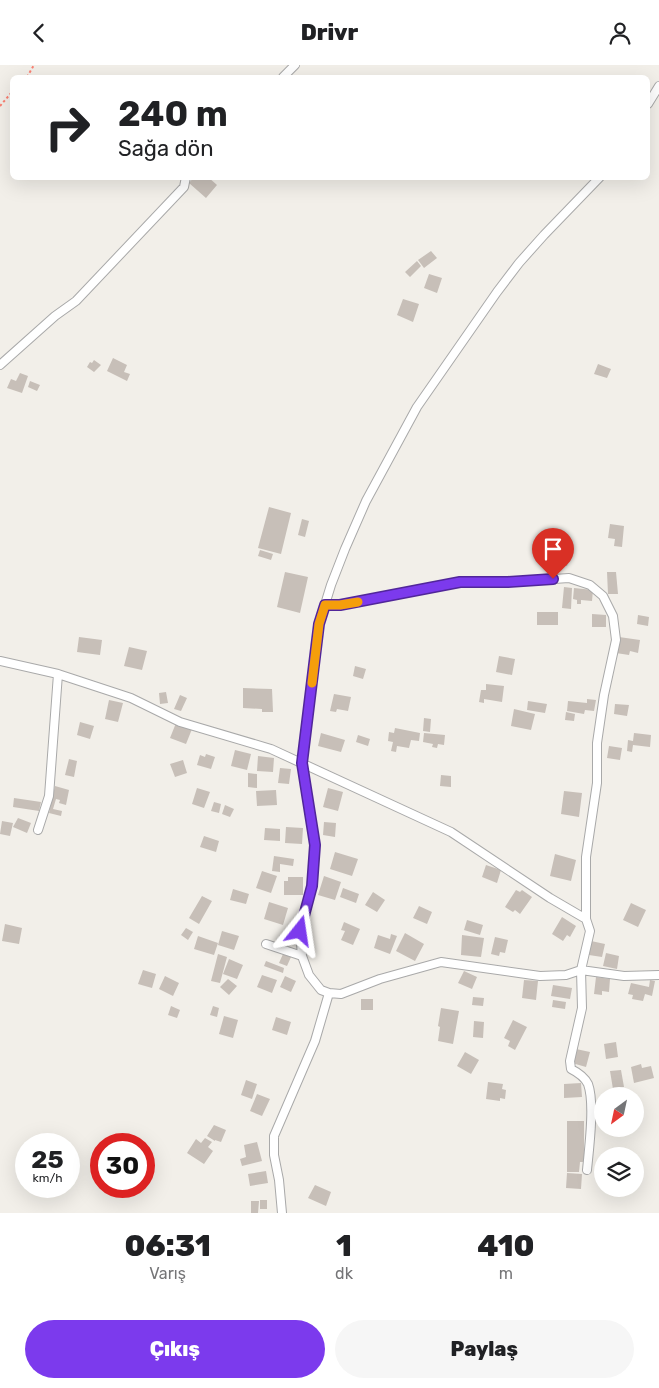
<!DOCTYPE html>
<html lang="tr">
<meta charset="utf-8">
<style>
:root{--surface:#fff;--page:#f6f6f6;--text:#202124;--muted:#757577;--accent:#7c3aed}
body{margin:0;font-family:Rubik,sans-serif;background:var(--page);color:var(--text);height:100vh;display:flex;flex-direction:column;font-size:19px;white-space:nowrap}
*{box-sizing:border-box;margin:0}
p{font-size:16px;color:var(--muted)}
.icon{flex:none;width:28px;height:28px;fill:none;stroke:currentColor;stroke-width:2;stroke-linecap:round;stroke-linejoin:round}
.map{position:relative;height:1148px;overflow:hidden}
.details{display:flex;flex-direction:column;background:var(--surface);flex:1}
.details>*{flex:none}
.guide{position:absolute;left:10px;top:10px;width:640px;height:105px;border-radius:8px;box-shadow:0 5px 20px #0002;background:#fff;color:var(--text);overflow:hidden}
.needle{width:32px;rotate:213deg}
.fabs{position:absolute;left:594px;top:1022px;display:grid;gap:10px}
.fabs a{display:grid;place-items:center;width:50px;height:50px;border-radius:50%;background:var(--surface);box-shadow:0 5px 20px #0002;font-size:25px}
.speed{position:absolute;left:15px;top:1068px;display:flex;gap:10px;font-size:25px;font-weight:700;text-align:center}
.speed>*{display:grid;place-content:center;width:65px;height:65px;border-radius:50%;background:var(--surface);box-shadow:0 5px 20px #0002;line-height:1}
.speed small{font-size:12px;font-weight:400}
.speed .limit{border:8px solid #d22;background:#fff;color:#111}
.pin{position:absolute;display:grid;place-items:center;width:42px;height:42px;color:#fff;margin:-51px -21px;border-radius:50% 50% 50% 0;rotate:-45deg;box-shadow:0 0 5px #0007}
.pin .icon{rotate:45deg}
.me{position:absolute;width:55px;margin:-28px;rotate:15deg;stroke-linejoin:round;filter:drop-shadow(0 0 4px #0008)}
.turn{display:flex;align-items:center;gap:18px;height:105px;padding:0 25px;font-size:22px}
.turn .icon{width:65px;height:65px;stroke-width:2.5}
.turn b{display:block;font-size:35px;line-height:42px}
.eta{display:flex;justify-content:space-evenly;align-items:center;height:85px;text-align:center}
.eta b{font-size:30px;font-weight:800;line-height:35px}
.primary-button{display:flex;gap:10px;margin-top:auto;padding:10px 25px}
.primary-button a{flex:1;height:58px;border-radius:30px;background:var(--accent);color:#fff;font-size:20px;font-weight:800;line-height:58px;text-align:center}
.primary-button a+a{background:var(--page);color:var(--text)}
header{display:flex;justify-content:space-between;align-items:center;height:65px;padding:0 25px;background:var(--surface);font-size:22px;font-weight:800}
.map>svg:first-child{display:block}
</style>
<header><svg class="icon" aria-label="back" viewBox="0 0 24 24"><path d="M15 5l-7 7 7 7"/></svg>Drivr<svg class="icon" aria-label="person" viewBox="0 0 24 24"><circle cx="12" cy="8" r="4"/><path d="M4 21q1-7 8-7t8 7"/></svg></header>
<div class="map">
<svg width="659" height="1148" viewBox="0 0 659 1148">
<rect width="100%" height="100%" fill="#f2efe9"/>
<!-- building -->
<path fill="#c7bfb8" d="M194 112H208L217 120 206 133 189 118Z
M431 186 437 193 424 203 418 195Z
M417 196 421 201 410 212 405 207Z
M429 209 442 213 437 228 424 223Z
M403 234 419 239 413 257 397 250Z
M113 293 127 300 124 307 130 309 127 316 107 306Z
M94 295 101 300 94 307 87 302 90 297 92 298Z
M598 299 611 304 607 313 594 309Z
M20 308 28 311 22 328 7 323 11 314 16 316Z
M30 316 40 320 37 326 28 322Z
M269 442 291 448 281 489 258 483Z
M302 454 309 456 305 472 298 470Z
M610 459 624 461 622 482 614 481 615 474 608 473Z
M549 474 572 480 567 501 545 496Z
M260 485 273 489 271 495 258 491Z
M285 507 308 512 300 548 277 542Z
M607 507H616L618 529H608Z
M564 522 572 523 571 544 562 543Z
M574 523 593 525 592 536 581 535V539H577V535L573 534Z
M537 547H558V560H537Z
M592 549 606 550V562H592Z
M638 550 649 552 648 561 637 559Z
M79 572 102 575 100 590 77 587Z
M619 572 640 575 638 588 630 586 629 590 616 588Z
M129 582 147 586 142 605 124 601Z
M499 591 515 594 512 610 496 607Z
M355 601 366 604 363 614 353 611Z
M486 619 504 621 502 637 484 634V638L479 637 481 625H486Z
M243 623 272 624 273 647H262V644L243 643Z
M166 627 168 638 160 639 159 628Z
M334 629 351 632 348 646 337 644 336 647 330 646Z
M180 630 187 633 181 646 174 644Z
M587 634 596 635 594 646 585 645 584 649 567 646 568 636 587 638Z
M109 635 123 638 118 657 105 654Z
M528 636 547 639 545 648 527 645Z
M615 639 629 640 627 651 614 649Z
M514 644 535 649 531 665 511 661Z
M566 647 575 649 574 656 565 655Z
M424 653 431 654 430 667 423 666Z
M80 657 94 661 90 674 77 670Z
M176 658 192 664 186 679 170 673Z
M395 663 420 668 419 676 411 675 409 683 397 681 396 687 391 686 393 677 388 676 389 667 394 668Z
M321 668 345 675 341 687 318 681Z
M424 668 445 670 444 680 438 679 437 683 432 682 433 679 423 677Z
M634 668 651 670 650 682 633 680 632 687 627 686 628 675 633 676Z
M358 670 370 674 368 681 356 677Z
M609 681 622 683 620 695 607 693Z
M235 685 251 689 247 705 231 701Z
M206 689 215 692 211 704 197 700 200 690 205 692Z
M258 691 274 693 273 707 257 706Z
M69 694 77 696 74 712 65 710Z
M183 695 187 708 175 712 170 699Z
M280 703 291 704 289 719 278 718Z
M248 708 257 709V723L248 722Z
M441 710 451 711V722L440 721Z
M55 721 69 725 66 740 59 738 60 735 56 734 53 744 62 746 61 751 49 748Z
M197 723 210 727 204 743 192 739Z
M328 723 343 727 338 746 323 742Z
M276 725 277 740 257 741 256 726Z
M564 726 582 728 579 752 561 749Z
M14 733 41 737 39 746 13 742Z
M214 737 221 739 219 748 211 746Z
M225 740 234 744 230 752 222 749Z
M18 753 31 758 27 768 13 762Z
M2 756 13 758 10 771 0 769Z
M324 757 336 758 335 772 323 770Z
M286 762 303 763 302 779 285 778Z
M265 763 280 764V776L264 775Z
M204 771 219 776 216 787 200 782Z
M335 787 358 794 352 811 330 804Z
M555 789 576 795 571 816 550 811Z
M274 791 294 794 293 801 280 799V807L272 806Z
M486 800 501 805 497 818 482 812Z
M262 806 277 811 271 828 256 823Z
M324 811 341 817 335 835 318 830Z
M288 812H303V830H284V816H288Z
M343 823 359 829 356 838 340 832Z
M233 824 249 829 246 839 230 835Z
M516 825 520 827 522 825 532 832 520 849 515 845 513 847 505 842Z
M373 827 385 835 377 847 365 840Z
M202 831 212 836 199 859 189 853Z
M269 837 288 843 283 860 264 854Z
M631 838 646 845 638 862 623 855Z
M419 841 432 847 427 859 413 853Z
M562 852 576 861 570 872 567 870 563 876 552 869Z
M467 855 483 860 480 870 464 865Z
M344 857 360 864 353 880 341 875 345 866 341 865Z
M5 859 22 863 19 879 2 876Z
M186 863 193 867 188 875 181 870Z
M222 866 239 871 234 885 218 880Z
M405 868 424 879 415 896 396 886Z
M391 869 397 871 390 889 374 883 378 870 390 874Z
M462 870 484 873 481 892 461 890Z
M198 871 218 878 214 890 194 884Z
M495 872 508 875 505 888 500 887 499 891 491 889Z
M591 876 605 879 602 892 589 890Z
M606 888 619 891 617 904 603 901Z
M218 889 227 892 220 918 211 916Z
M283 889 291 892 287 901 279 898Z
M229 894 243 900 237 914 223 909Z
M266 896 284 903 283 908 264 901Z
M143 905 156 909 152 923 138 919Z
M464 906 477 912 472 924 458 918Z
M262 910 277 915 272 928 257 922Z
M165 911 179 918 173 931 159 924Z
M285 911 296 916 291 927 280 922Z
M596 912 610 914 609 927 602 926V930L594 929Z
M228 914 237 921 229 930 220 922Z
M524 915 538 916 536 935 522 933Z
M650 915 655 916 652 931 645 929 643 936 632 934 633 930 628 929 631 918 649 922Z
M553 920 572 923 570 934 551 931Z
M473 932 484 933 483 941 472 940Z
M361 934H373V945H361Z
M553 935 566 937 565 944 552 942Z
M171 941 180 945 177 953 168 950Z
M213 941 219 943 217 952 210 950Z
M441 943 459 946 453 979 438 976 440 962 438 961Z
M224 951 238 955 233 973 219 969Z
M276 952 291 957 287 970 272 965Z
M513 955 527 962 515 985 508 981 510 976 504 973Z
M474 956 484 957 483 973 473 972Z
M616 977 618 992 606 994 604 979Z
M576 984 590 987 586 1002 572 998Z
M465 987 479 995 471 1009 457 1001Z
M641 999 642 1003 651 1001 654 1013 634 1018 631 1002Z
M621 1005 624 1022 613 1024 610 1006Z
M246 1015 257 1019 252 1034 241 1030Z
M488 1017 503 1019 502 1024 506 1025 505 1034 500 1033V1036L486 1034Z
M581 1018 582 1032 564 1033V1019Z
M257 1029 270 1034 262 1051 250 1046Z
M567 1056H584V1097H580L579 1107H567Z
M214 1060 226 1065 221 1077 215 1075V1076L207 1071Z
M205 1073 212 1077 208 1082 213 1086 204 1099 187 1088 196 1074 201 1078Z
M257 1077 262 1096 242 1101 240 1094 246 1092 244 1080Z
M266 1106 268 1118 250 1121 248 1109Z
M567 1108 582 1109 581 1124 566 1123Z
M315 1120 331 1127 326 1141 308 1133Z
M260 1135H267V1144H260Z
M251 1136H259L258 1148H251Z"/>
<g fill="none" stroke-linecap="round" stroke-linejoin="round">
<!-- street casing -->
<g stroke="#a9a9a9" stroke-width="10">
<path id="street" d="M283 12 295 0
M648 39 659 21
M600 112 544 170 519 198 497 227 417 342 366 436 345 484 331 520 319 559 302 698 315 780 312 821 300 866 302 891 309 910 321 925 329 928 341 929 380 914 441 897 540 911 566 910 581 905 624 911 659 910
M0 300 55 251 76 236 184 122 186 112
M325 540H341L460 517H508L569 513 590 520 603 531 613 551 616 575 604 630 597 678V718L586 792V854
M0 596 58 609 131 633 180 657 271 684 451 767 550 833 586 854 590 866 581 905 582 943 570 996 571 1004C577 1007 585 1013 588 1019 595 1038 589 1084 587 1105
M38 765 49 731 58 609
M266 879 302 891
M282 1148 279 1115 274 1090V1071L315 976 329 928"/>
</g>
<!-- path -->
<path stroke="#fa8072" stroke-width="2" stroke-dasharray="2.5 2.5" stroke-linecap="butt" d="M27 12 34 0
M0 41 12 27"/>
<!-- street -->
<use href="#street" stroke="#fff" stroke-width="8"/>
</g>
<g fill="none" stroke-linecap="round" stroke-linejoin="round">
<!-- route casing -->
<g stroke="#51269a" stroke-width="12">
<path id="route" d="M300 866 312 821 315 780 302 698 319 559 325 540H340L460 517H508L553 514"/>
</g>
<!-- route -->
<use href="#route" stroke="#7c3aed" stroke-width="9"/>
<!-- slow -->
<path stroke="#f59e0b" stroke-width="9" d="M312 618 319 559 325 540H340L358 537"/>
</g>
</svg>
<div class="fabs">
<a><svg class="needle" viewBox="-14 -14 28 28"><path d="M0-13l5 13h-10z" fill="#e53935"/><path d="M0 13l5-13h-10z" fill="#757577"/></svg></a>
<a><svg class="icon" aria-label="layers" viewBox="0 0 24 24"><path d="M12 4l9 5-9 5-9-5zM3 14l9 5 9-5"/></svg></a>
</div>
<div class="speed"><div>25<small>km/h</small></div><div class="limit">30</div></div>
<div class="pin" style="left:553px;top:514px;background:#d93025"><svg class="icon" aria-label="arrive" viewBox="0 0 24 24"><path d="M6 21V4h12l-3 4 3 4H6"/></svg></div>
<svg class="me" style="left:300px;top:866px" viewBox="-20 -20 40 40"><path d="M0-17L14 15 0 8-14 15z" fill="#7c3aed" stroke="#fff" stroke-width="4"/></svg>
<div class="guide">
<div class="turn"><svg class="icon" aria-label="right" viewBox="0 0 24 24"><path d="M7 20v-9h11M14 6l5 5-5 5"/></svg><div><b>240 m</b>Sağa dön</div></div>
</div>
</div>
<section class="details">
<div class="eta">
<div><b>06:31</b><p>Varış</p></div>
<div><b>1</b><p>dk</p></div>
<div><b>410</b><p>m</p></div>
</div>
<div class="primary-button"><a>Çıkış</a><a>Paylaş</a></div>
</section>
